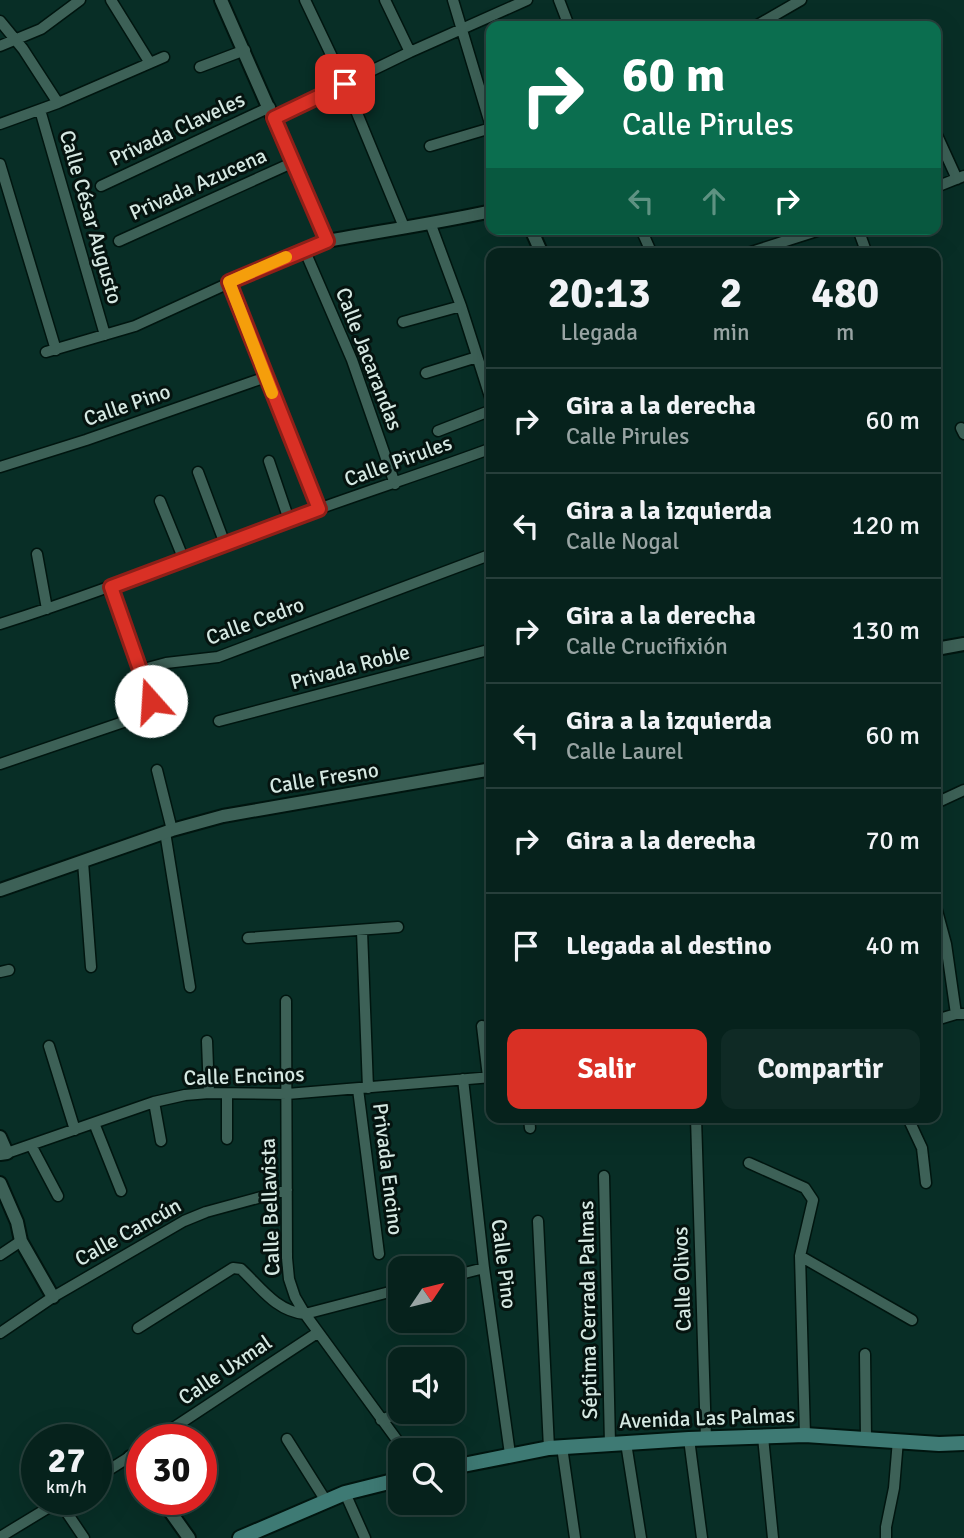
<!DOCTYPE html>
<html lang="es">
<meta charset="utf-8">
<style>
:root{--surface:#06221c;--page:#0f2a25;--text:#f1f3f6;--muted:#98a4a3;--line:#273f3b;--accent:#d93025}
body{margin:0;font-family:Signika,sans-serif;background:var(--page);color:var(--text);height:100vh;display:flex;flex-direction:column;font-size:26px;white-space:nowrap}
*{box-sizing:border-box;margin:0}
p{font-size:23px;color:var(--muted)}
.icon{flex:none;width:38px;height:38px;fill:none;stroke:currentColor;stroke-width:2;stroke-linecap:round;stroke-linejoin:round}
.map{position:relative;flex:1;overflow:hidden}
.side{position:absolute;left:486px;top:248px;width:455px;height:875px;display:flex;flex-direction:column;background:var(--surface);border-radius:14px;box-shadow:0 7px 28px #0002,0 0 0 2px var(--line)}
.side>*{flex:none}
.banner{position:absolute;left:486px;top:21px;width:455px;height:214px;border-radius:14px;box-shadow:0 7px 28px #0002,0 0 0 2px var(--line);background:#0b6e4f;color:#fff;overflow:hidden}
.needle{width:46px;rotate:55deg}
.tools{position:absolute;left:388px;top:1256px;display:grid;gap:14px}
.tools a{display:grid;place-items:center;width:77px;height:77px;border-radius:14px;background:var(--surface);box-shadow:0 7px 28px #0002,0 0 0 2px var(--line);font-size:35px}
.speed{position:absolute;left:21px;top:1424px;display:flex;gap:14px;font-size:35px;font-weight:700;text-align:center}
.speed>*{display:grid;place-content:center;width:91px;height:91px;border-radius:50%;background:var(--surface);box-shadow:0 7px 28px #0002,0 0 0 2px var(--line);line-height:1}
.speed small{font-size:18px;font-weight:400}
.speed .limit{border:10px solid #d22;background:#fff;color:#111}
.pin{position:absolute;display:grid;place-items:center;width:60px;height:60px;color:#fff;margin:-30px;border-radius:14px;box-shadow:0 4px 10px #0006}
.me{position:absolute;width:77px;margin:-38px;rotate:341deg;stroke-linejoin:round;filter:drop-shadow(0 0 5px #0008)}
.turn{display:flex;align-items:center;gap:24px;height:147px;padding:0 21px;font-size:32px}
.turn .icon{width:91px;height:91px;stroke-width:2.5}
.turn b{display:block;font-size:49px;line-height:60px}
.lanes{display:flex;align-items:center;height:66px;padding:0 21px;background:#0003;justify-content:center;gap:35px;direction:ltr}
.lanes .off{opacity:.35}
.eta{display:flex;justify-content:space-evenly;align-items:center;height:119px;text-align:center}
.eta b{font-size:42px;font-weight:700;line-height:49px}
.action{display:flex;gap:14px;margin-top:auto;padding:14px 21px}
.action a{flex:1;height:80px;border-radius:14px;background:var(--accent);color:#fff;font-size:28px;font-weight:700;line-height:80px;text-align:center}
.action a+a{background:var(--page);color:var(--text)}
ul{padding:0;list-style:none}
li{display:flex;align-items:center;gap:21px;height:105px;padding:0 21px;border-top:2px solid var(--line)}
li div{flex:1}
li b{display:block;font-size:26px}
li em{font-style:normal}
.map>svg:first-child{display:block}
</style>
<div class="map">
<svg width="964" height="1538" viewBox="0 0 964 1538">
<rect width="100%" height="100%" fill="#082e26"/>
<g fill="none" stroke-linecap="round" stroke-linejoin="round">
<!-- minor casing -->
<g stroke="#00150f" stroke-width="13">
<path id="minor" d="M111 0 150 63
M305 0 345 84 404 227
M385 0 410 52
M453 0 492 130
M559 0 569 26
M0 21 23 49 58 103
M756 26 801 0
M0 46 41 29 80 0
M200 67 245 50
M40 110 105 335
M274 118 410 52 527 0
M0 124 58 103 164 57
M936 133 957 179
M430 146 491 128
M0 164 56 350
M101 186 270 107
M936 187 964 176
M431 225 461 306 492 403
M641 229 652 254
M858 229 867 254
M119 241 294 162
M304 249 352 360 395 484
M745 254 823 229
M229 283 319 509
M403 322 461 306
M46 352 135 326 229 283 327 241
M426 373 477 357
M961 428 964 434
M438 431 492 410
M269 461 289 520
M0 467 86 440 266 377
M198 472 225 544
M160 501 184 560
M37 554 47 609
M0 624C98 593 194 555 291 519 358 494 425 473 492 448
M140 670 166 663 218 657 492 554
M219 721 492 649
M0 764 144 715 151 710V701L111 587
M157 770 172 830
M936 803 964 790
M165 832 190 987
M83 862 91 967
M936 907 946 944 956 1014H964
M362 931 368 1088
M248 938 398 927
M0 972 9 970
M286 1001 287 1258 289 1279 295 1297 305 1314 405 1451
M936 1020 956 1014
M482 1026 488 1077
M207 1041 209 1093
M49 1046 75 1130
M463 1079 484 1268 510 1454
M358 1089 379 1254
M154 1102 161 1141
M529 1118 530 1128
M696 1118 706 1439
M908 1118 922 1148 926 1183
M94 1123 121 1191
M227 1139V1094
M31 1145 58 1196
M7 1153 154 1102 185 1095 209 1093 287 1094 492 1077
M749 1163 805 1188 813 1200 800 1256 805 1435
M604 1176 610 1444
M538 1221 549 1448
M0 1255 21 1241
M800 1256 912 1320
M453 1276 484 1268
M138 1328 233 1268 241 1269C261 1288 276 1311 305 1314L401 1289
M0 1333 53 1297 184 1221 206 1212 287 1190
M865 1354 866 1438
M381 1420 402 1412
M763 1437 773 1538
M287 1439 326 1501
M689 1439 702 1538
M155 1440 317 1333
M626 1443 641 1538
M562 1447 575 1538
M96 1478 142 1449
M345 1493 365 1538
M59 1501 84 1538
M0 1537 61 1500
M886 1538V1527L894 1488 898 1440"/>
</g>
<!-- tertiary casing -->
<g stroke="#00150f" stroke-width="16">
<path id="tertiary" d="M221 0 327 241C382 231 437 223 492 211
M531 229 542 254
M936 649 964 644
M0 890 172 830 223 816 492 769
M0 1137 7 1153 0 1154
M0 1183 17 1222 21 1241 53 1297
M130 1457 142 1472
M162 1500 189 1538"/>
</g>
<!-- secondary casing -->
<g stroke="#00150f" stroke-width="18">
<path id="secondary" d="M453 1467 549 1448 689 1439 805 1435 939 1444 964 1443
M240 1538 345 1493 401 1479"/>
</g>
<!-- minor -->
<use href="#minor" stroke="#3d6157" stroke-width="10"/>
<!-- tertiary -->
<use href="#tertiary" stroke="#3d6157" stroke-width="12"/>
<!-- secondary -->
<use href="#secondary" stroke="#3e7a74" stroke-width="14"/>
</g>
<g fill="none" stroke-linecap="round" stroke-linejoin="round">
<!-- route casing -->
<g stroke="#8d1f18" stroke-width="18">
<path id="route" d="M151 701 111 587 319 509 229 282 327 241 274 118 345 84"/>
</g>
<!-- route -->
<use href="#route" stroke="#d93025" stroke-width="12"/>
<!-- slow -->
<path stroke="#f59e0b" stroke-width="12" d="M272 393 229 282 286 257"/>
</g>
<g text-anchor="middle" stroke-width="6" stroke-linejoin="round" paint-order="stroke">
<!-- street labels -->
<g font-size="21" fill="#d5e8e2" stroke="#05130f">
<text transform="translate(177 129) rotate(-25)" y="7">Privada Claveles</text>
<text transform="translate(198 184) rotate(-24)" y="7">Privada Azucena</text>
<text transform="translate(91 217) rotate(74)" y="7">Calle César Augusto</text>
<text transform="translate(369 359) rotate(69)" y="7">Calle Jacarandas</text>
<text transform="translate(127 405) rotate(-19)" y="7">Calle Pino</text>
<text transform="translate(398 461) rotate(-20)" y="7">Calle Pirules</text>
<text transform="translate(255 621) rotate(-20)" y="7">Calle Cedro</text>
<text transform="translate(350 667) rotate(-15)" y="7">Privada Roble</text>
<text transform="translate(324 778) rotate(-9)" y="7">Calle Fresno</text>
<text transform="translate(244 1076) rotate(-2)" y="7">Calle Encinos</text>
<text transform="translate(388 1169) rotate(83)" y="7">Privada Encino</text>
<text transform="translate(270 1207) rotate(-92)" y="7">Calle Bellavista</text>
<text transform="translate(128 1232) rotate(-29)" y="7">Calle Cancún</text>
<text transform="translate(504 1264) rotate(83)" y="7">Calle Pino</text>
<text transform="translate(682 1279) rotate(-92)" y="7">Calle Olivos</text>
<text transform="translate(588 1310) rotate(-91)" y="7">Séptima Cerrada Palmas</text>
<text transform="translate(225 1370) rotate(-34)" y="7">Calle Uxmal</text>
<text transform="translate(707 1418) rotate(-2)" y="7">Avenida Las Palmas</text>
</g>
</g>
</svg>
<div class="tools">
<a><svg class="needle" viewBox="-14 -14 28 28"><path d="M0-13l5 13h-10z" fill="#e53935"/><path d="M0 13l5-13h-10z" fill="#98a4a3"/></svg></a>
<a><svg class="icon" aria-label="sound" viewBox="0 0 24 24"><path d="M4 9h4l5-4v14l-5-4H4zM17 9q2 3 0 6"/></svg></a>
<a><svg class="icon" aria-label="search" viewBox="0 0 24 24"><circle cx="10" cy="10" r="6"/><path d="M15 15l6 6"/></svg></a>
</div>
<div class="speed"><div>27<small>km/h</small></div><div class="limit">30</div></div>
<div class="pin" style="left:345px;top:84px;background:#d93025"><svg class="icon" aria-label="arrive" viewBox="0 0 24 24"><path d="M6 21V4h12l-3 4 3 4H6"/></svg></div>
<svg class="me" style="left:151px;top:701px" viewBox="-20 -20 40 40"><circle r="19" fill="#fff"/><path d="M0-13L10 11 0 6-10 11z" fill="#d93025"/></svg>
<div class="banner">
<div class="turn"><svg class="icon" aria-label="right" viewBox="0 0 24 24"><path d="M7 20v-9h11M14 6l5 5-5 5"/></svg><div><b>60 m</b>Calle Pirules</div></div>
<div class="lanes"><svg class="icon off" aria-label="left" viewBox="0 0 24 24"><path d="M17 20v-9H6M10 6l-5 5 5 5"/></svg><svg class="icon off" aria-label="ahead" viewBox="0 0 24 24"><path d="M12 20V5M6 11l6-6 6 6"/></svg><svg class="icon" aria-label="right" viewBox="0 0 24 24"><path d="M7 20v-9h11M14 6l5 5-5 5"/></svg></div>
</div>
<section class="side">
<div class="eta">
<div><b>20:13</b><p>Llegada</p></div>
<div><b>2</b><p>min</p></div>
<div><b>480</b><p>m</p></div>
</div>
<ul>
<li><svg class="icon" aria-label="right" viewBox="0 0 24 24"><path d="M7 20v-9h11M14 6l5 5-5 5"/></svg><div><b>Gira a la derecha</b><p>Calle Pirules</p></div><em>60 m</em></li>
<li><svg class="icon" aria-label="left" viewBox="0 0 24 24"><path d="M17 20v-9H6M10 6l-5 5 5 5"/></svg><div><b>Gira a la izquierda</b><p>Calle Nogal</p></div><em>120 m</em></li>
<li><svg class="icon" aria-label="right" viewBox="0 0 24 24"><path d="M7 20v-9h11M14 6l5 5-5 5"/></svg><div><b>Gira a la derecha</b><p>Calle Crucifixión</p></div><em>130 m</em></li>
<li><svg class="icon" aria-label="left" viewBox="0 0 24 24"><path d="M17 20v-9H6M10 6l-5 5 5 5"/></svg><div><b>Gira a la izquierda</b><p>Calle Laurel</p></div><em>60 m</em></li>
<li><svg class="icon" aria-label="right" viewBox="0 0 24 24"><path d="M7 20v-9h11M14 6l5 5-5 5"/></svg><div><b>Gira a la derecha</b></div><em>70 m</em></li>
<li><svg class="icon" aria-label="arrive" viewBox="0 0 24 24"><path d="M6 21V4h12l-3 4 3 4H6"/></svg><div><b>Llegada al destino</b></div><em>40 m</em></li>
</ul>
<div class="action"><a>Salir</a><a>Compartir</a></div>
</section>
</div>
